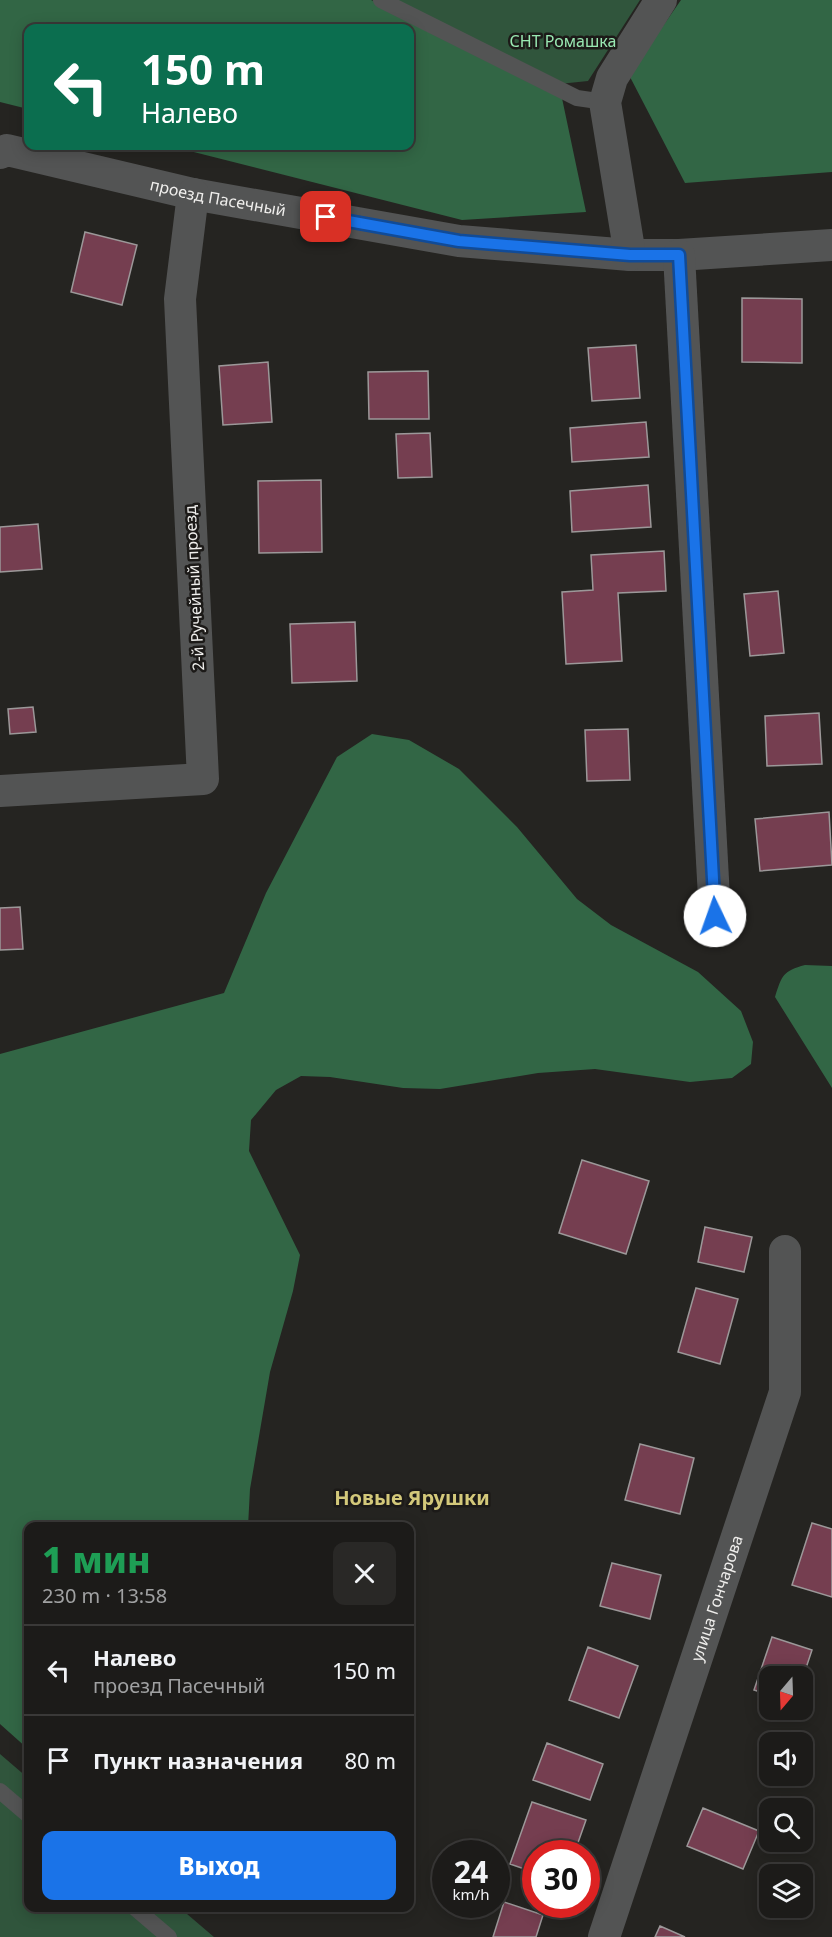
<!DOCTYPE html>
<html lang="ru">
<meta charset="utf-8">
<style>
:root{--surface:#1c1b19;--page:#292826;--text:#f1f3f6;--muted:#a0a1a2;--line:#3a3938;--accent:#1a73e8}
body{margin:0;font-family:"Noto Sans",sans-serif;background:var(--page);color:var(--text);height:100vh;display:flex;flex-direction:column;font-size:22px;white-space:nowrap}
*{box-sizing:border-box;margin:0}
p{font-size:20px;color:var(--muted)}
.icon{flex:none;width:33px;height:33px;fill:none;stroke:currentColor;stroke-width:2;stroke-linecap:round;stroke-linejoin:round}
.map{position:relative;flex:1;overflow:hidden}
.side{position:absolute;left:24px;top:1522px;width:390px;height:390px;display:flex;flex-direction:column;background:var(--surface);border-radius:12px;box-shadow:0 3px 15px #0003,0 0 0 2px var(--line)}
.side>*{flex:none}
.banner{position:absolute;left:24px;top:24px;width:390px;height:126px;border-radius:12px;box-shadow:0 3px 15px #0003,0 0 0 2px var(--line);background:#0b6e4f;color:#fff;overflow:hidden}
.needle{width:39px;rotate:199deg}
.tools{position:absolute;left:759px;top:1666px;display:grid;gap:12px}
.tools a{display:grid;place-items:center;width:54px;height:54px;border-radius:12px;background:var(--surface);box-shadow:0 3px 15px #0003,0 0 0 2px var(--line);font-size:30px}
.speed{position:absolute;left:432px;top:1840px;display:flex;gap:12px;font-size:30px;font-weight:700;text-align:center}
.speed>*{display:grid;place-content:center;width:78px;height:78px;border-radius:50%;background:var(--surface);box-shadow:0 3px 15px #0003,0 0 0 2px var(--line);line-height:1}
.speed small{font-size:15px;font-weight:400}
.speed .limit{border:9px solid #d22;background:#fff;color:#111}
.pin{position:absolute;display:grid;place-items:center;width:51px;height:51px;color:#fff;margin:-26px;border-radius:12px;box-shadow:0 3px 9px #0006}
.me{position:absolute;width:66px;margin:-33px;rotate:357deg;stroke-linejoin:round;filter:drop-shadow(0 0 4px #0008)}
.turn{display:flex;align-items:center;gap:21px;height:126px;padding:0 18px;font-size:27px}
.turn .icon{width:78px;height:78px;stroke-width:2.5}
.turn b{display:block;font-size:42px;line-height:51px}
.round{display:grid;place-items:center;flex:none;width:63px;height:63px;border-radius:12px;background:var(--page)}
.overview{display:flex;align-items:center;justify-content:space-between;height:102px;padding:0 18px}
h1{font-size:36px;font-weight:800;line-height:45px;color:#1e9e55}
.button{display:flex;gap:12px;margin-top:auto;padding:12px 18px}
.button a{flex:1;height:69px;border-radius:12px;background:var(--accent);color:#fff;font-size:24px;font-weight:800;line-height:69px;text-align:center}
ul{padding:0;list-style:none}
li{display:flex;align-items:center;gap:18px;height:90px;padding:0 18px;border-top:2px solid var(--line)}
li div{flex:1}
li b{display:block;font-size:22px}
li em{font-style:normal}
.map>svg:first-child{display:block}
</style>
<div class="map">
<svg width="832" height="1937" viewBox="0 0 832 1937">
<rect width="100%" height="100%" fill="#252421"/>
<!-- green -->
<path fill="#30553c" d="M372 0H640L588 81 559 84Z
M0 1754 28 1778V1908H180L214 1937H0Z"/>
<!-- forest -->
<path fill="#326645" d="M0 0H371L559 84 586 212 462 220 170 146H410V28H28V109L0 102Z
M681 0H832V172L685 183 629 75Z
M372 734 409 740 459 769 517 827 577 899 611 925 698 972 741 1011 753 1042 751 1064 732 1078 690 1082 595 1069 538 1073 440 1089 403 1088 330 1077 301 1076 276 1090 251 1120 249 1151 300 1255 293 1291 270 1372 250 1489 248 1527H28V1749L0 1724V1054L224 993 266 893 337 757Z
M805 965 832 966V1088L775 997C782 975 783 971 805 965Z"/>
<!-- building -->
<path fill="#753e50" stroke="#9c9899" stroke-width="1.5" d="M85 232 137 245 122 305 71 292Z
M742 298 802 299V363L742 362Z
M636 345 640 398 592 401 588 348Z
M268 362 272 422 223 425 219 366Z
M428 371 429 419H369L368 372Z
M646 422 649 457 572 462 570 428Z
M430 433 432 477 398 478 396 434Z
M321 480 322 552 259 553 258 481Z
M648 485 651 527 572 532 570 491Z
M38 524 42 569 0 572V527Z
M664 551 666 591 618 593 622 661 566 664 562 592 593 590 591 555Z
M778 591 784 653 750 656 744 594Z
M355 622 357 681 292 683 290 624Z
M33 707 36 732 10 734 8 709Z
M819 713 822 764 767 766 765 716Z
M628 729 630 780 587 781 585 730Z
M829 812 832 865 760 871 755 819Z
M20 907 23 949 0 950V908Z
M582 1160 649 1181 626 1254 559 1233Z
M705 1227 752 1237 744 1272 698 1262Z
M696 1288 738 1299 720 1364 678 1352Z
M640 1444 694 1458 680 1514 625 1500Z
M812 1523 832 1529V1597L792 1585Z
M612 1563 661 1575 650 1619 600 1606Z
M772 1637 812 1650 802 1680V1677H770V1695L754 1690Z
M588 1647 638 1666 619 1718 569 1700Z
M547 1743 603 1764 590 1800 533 1780Z
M532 1802 586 1820 574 1854H536V1873L510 1864Z
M703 1808 759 1831 743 1869 687 1846Z
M504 1902 543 1915 536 1937H493Z
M660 1926 685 1937H655Z"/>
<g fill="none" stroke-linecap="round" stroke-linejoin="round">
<!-- lane -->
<path stroke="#535454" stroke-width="16" d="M381 0 577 98 605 102
M0 1791 28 1815
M135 1908 169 1937"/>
<!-- street -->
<g stroke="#535454" stroke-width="32">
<path id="s1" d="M0 153 7 150 193 194 459 241 630 255H679L832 245"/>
<path d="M630 255 605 102 612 78 661 0"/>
<path d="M679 255 715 916"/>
<path d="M0 791 203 779 180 299 193 194"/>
<path id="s2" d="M604 1937 785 1392V1251"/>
</g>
</g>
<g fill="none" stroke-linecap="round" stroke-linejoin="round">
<!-- route casing -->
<g stroke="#114b97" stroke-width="15">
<path id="route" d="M326 217 459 241 630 255H679L715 916"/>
</g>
<!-- route -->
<use href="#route" stroke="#1a73e8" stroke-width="10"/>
</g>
<g text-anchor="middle" stroke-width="5" stroke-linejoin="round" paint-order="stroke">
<!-- park labels -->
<g font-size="16" fill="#99e8b2" stroke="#1c1a18">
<text x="563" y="47">СНТ Ромашка</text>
</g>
<!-- street labels -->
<g font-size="16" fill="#efeeec" stroke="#1c1a18">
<text dy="6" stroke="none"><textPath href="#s1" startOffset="224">проезд Пасечный</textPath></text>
<text transform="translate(194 588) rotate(-93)" y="6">2-й Ручейный проезд</text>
<text dy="6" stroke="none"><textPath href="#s2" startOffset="357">улица Гончарова</textPath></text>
</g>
<!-- quarter labels -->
<g font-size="20" font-weight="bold" fill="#d3c87a" stroke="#1c1a18">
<text x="412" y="1505">Новые Ярушки</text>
</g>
</g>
</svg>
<div class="tools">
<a><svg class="needle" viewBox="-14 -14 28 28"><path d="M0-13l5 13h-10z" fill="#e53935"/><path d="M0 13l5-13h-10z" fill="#a0a1a2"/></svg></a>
<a><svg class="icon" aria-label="sound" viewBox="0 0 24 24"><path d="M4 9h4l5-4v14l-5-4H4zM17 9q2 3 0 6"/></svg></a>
<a><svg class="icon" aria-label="search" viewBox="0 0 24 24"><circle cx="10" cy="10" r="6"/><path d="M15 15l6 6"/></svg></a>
<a><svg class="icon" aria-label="layers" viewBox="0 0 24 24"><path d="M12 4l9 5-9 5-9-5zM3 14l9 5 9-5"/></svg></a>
</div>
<div class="speed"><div>24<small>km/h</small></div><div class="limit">30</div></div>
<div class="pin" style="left:326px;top:217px;background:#d93025"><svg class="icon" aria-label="arrive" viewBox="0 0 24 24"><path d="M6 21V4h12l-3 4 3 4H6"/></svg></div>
<svg class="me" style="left:715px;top:916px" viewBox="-20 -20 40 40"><circle r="19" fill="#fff"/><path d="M0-13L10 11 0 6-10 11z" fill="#1a73e8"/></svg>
<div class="banner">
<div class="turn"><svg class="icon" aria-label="left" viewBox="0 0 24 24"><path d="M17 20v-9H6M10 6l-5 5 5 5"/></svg><div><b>150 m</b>Налево</div></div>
</div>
<section class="side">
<div class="overview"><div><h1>1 мин</h1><p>230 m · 13:58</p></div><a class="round"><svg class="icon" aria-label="close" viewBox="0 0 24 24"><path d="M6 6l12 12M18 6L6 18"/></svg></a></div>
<ul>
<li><svg class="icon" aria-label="left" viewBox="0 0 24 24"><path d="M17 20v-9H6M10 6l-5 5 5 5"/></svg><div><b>Налево</b><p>проезд Пасечный</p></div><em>150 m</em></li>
<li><svg class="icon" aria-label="arrive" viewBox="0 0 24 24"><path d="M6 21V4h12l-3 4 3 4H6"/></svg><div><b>Пункт назначения</b></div><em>80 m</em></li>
</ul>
<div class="button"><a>Выход</a></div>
</section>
</div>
